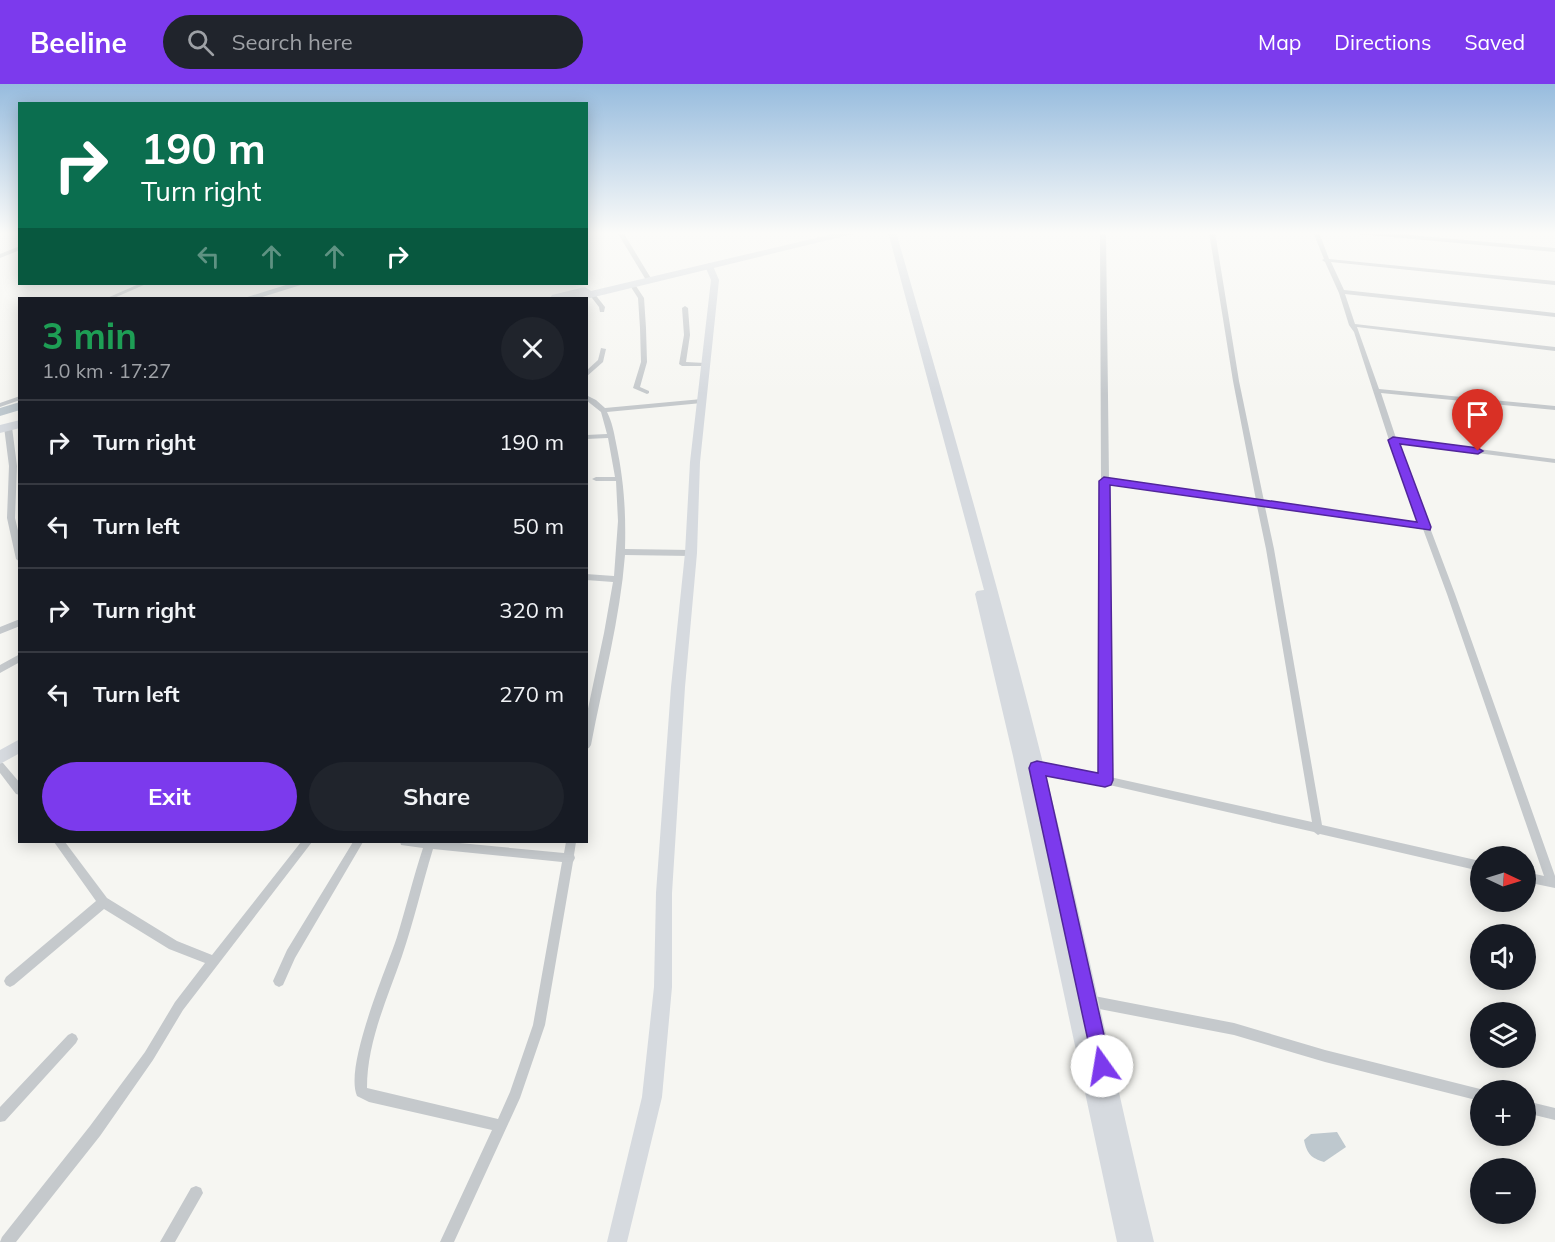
<!DOCTYPE html>
<meta charset="utf-8">
<style>
:root{--surface:#171b24;--page:#20242c;--text:#f1f3f6;--muted:#9ea1a6;--line:#363941;--accent:#7c3aed}
body{margin:0;font-family:Mulish,sans-serif;background:var(--page);color:var(--text);height:100vh;display:flex;flex-direction:column;font-size:22px;white-space:nowrap}
*{box-sizing:border-box;margin:0}
p{font-size:20px;color:var(--muted)}
.icon{flex:none;width:33px;height:33px;fill:none;stroke:currentColor;stroke-width:2;stroke-linecap:round;stroke-linejoin:round}
.map{position:relative;flex:1;overflow:hidden}
.drawer{position:absolute;left:18px;top:213px;width:570px;height:546px;display:flex;flex-direction:column;background:var(--surface);border-radius:0px;box-shadow:0 3px 15px #0003}
.drawer>*{flex:none}
.hud{position:absolute;left:18px;top:18px;width:570px;height:183px;border-radius:0px;box-shadow:0 3px 15px #0003;background:#0b6e4f;color:#fff;overflow:hidden}
.needle{width:39px;rotate:94deg}
.controls{position:absolute;left:1470px;top:762px;display:grid;gap:12px}
.controls a{display:grid;place-items:center;width:66px;height:66px;border-radius:50%;background:var(--surface);box-shadow:0 3px 15px #0003;font-size:30px}
.pin{position:absolute;display:grid;place-items:center;width:51px;height:51px;color:#fff;margin:-62px -26px;border-radius:50% 50% 50% 0;rotate:-45deg;box-shadow:0 0 6px #0007}
.pin .icon{rotate:45deg}
.me{position:absolute;width:66px;margin:-33px;rotate:347deg;stroke-linejoin:round;filter:drop-shadow(0 0 4px #0008)}
.turn{display:flex;align-items:center;gap:21px;height:126px;padding:0 24px;font-size:27px}
.turn .icon{width:78px;height:78px;stroke-width:2.5}
.turn b{display:block;font-size:42px;line-height:51px}
.lanes{display:flex;align-items:center;height:57px;padding:0 24px;background:#0003;justify-content:center;gap:30px;direction:ltr}
.lanes .off{opacity:.35}
.round{display:grid;place-items:center;flex:none;width:63px;height:63px;border-radius:32px;background:var(--page)}
.overview{display:flex;align-items:center;justify-content:space-between;height:102px;padding:0 24px}
h1{font-size:36px;font-weight:700;line-height:45px;color:#1e9e55}
.primary-button{display:flex;gap:12px;margin-top:auto;padding:12px 24px}
.primary-button a{flex:1;height:69px;border-radius:36px;background:var(--accent);color:#fff;font-size:24px;font-weight:700;line-height:69px;text-align:center}
.primary-button a+a{background:var(--page);color:var(--text)}
ul{padding:0;list-style:none}
li{display:flex;align-items:center;gap:18px;height:84px;padding:0 24px;border-top:2px solid var(--line)}
li div{flex:1}
li b{display:block;font-size:22px}
li em{font-style:normal}
header{display:flex;align-items:center;gap:36px;box-sizing:border-box;height:84px;padding:0 30px;background:var(--accent);color:#fff}
header strong{font-size:28px}
nav{display:flex;gap:33px;margin-inline-start:auto;font-size:21px}
.search{width:420px;height:54px;background:var(--page);display:flex;align-items:center;gap:15px;box-sizing:border-box;padding:0 21px;border-radius:33px;color:var(--muted);font-size:22px}
.map>svg:first-child{display:block}
</style>
<header>
<strong>Beeline</strong>
<div class="search"><svg class="icon" aria-label="search" viewBox="0 0 24 24"><circle cx="10" cy="10" r="6"/><path d="M15 15l6 6"/></svg>Search here</div>
<nav><a>Map</a><a>Directions</a><a>Saved</a></nav>
</header>
<div class="map">
<svg width="1555" height="1158" viewBox="0 0 1555 1158">
<rect width="100%" height="100%" fill="#f6f6f2"/>
<!-- water -->
<path fill="#bec8ce" d="M1337 1048 1346 1063 1324 1078C1311 1074 1307 1070 1304 1056L1311 1050Z"/>
<g fill="none" stroke-linecap="round" stroke-linejoin="round">
<!-- river -->
<path fill="#bec8ce" fill-rule="evenodd" d="M289 200H304L259 214H244Z
M20 318V326L0 332V324Z"/>
<!-- street -->
<path fill="#c5c9cc" fill-rule="evenodd" d="M617 148H623L652 196 651 197 646 196Z
M1100 148H1106L1109 395 1256 416 1233 297 1209 148H1215L1239 297 1264 417 1421 440 1389 356 1354 248 1349 241 1339 209 1325 178 1322 176 1324 175 1313 148H1319L1329 175 1555 197V201L1331 178 1344 206 1555 229V233L1345 210 1355 240 1555 263V267L1357 243 1379 305 1555 322V326L1381 309 1396 354 1555 375V379L1398 359 1455 510 1555 792V804L1526 798V788L1544 792 1447 510 1423 445 1265 423 1274 465 1322 741 1480 777V787L1320 750 1318 751 1314 748 1105 700 1032 688 1030 685 1032 682 1035 681 1100 691 1102 609 1101 399 1100 397 1101 395ZM1109 400 1257 422 1266 465 1312 738 1110 693 1112 609Z
M1355 148H1378L1555 164V168L1358 150Z
M20 162V166L0 174V170Z
M632 198 634 199 644 214 646 244 647 278 640 303 649 307V309L647 310 633 304 641 278 640 244 638 214 629 200Z
M139 200H146L114 214H107Z
M590 209H594L605 223 604 228H600L599 223 589 210Z
M685 222 688 224 690 251 686 278 705 279 708 281 707 282H682L679 280 684 251 682 224Z
M601 264 606 265 603 278 586 293V287L598 276Z
M586 311 596 316 605 324 702 315 705 317 702 319 607 328C612 338 614 348 616 359 624 397 626 427 625 465L691 466 695 469 691 472 625 471C620 535 603 598 591 661L589 664 586 665V634L604 549 613 498 586 496V490L614 492 618 437 616 397H596L592 395 596 393H615L608 354 586 355V351L607 350 601 328 586 316Z
M20 312V316L0 323V319Z
M8 341 12 343 17 382 15 434 20 455V478L16 475 7 434 9 382 4 343Z
M20 535V542L0 550V543Z
M20 570V578L0 589V581Z
M0 678 3 679 20 699V711L16 710 0 689Z
M54 758H65L107 814 177 857 212 871 301 758H312L183 926 153 976 100 1052 16 1158H0L2 1153 90 1042 145 968 175 918 205 879 169 865 104 825 14 901 10 903 6 901 4 897 6 893 96 817Z
M353 758H363L295 874 283 901 279 903 275 901 273 897 287 866Z
M400 758H449L564 769 566 758H576L574 771 575 774 573 778 545 941 520 1014 454 1158H440L492 1046 369 1018 357 1012C344 982 386 886 397 853 406 824 413 794 423 764L401 761ZM433 765 562 778 533 941 510 1008 498 1035 367 1004C367 958 387 915 402 872 414 837 422 801 433 765Z
M1089 911 1234 939 1325 966 1484 1006H1480V1017L1325 978 1234 951 1089 923 1085 921 1083 917 1085 913Z
M72 949 76 951 78 955 76 959 5 1037 0 1038V1023L68 951Z
M1526 1017 1555 1024V1036L1526 1029Z
M196 1102 201 1104 203 1109 175 1158H160L191 1104Z"/>
<!-- secondary -->
<path fill="#d6dadf" fill-rule="evenodd" d="M888 148H896C947 326 999 504 1044 683 1084 841 1115 1000 1154 1158H1117L1013 672 975 510 977 507 984 506Z
M709 179 713 182 719 196 700 378 697 469 685 603 672 809V903L662 1013 627 1158H607L642 1013 654 903 656 809 671 603 685 469 690 378 711 196 705 182Z
M20 655V669L0 680V666Z"/>
<!-- highway -->
<path fill="#d6dadf" fill-rule="evenodd" d="M841 148H861L586 215 550 214 552 211 585 203 591 207Z
M20 336V344L0 349V341Z"/>
</g>
<!-- sky -->
<linearGradient id="sky" x2="0" y2="1"><stop stop-color="#97bcde"/><stop offset="0.48" stop-color="#fbfbf9"/><stop offset="1" stop-color="#fbfbf9" stop-opacity="0"/></linearGradient>
<rect width="1555" height="310" fill="url(#sky)"/>
<!-- route -->
<path fill="#7c3aed" stroke="#51269a" stroke-width="1.5" d="M1393 353 1478 364 1483 367 1478 370 1400 360 1431 443 1430 446 1110 401 1113 696 1111 701 1105 703 1046 692 1111 982 1109 989 1102 992 1095 989 1029 684 1031 679 1037 677 1098 689 1099 397 1104 393 1417 438 1388 356Z"/>
</svg>
<div class="controls">
<a><svg class="needle" viewBox="-14 -14 28 28"><path d="M0-13l5 13h-10z" fill="#e53935"/><path d="M0 13l5-13h-10z" fill="#9ea1a6"/></svg></a>
<a><svg class="icon" aria-label="sound" viewBox="0 0 24 24"><path d="M4 9h4l5-4v14l-5-4H4zM17 9q2 3 0 6"/></svg></a>
<a><svg class="icon" aria-label="layers" viewBox="0 0 24 24"><path d="M12 4l9 5-9 5-9-5zM3 14l9 5 9-5"/></svg></a>
<a>+</a>
<a>−</a>
</div>
<div class="pin" style="left:1478px;top:367px;background:#d93025"><svg class="icon" aria-label="arrive" viewBox="0 0 24 24"><path d="M6 21V4h12l-3 4 3 4H6"/></svg></div>
<svg class="me" style="left:1102px;top:982px" viewBox="-20 -20 40 40"><circle r="19" fill="#fff"/><path d="M0-13L10 11 0 6-10 11z" fill="#7c3aed"/></svg>
<div class="hud">
<div class="turn"><svg class="icon" aria-label="right" viewBox="0 0 24 24"><path d="M7 20v-9h11M14 6l5 5-5 5"/></svg><div><b>190 m</b>Turn right</div></div>
<div class="lanes"><svg class="icon off" aria-label="left" viewBox="0 0 24 24"><path d="M17 20v-9H6M10 6l-5 5 5 5"/></svg><svg class="icon off" aria-label="ahead" viewBox="0 0 24 24"><path d="M12 20V5M6 11l6-6 6 6"/></svg><svg class="icon off" aria-label="ahead" viewBox="0 0 24 24"><path d="M12 20V5M6 11l6-6 6 6"/></svg><svg class="icon" aria-label="right" viewBox="0 0 24 24"><path d="M7 20v-9h11M14 6l5 5-5 5"/></svg></div>
</div>
<section class="drawer">
<div class="overview"><div><h1>3 min</h1><p>1.0 km · 17:27</p></div><a class="round"><svg class="icon" aria-label="close" viewBox="0 0 24 24"><path d="M6 6l12 12M18 6L6 18"/></svg></a></div>
<ul>
<li><svg class="icon" aria-label="right" viewBox="0 0 24 24"><path d="M7 20v-9h11M14 6l5 5-5 5"/></svg><div><b>Turn right</b></div><em>190 m</em></li>
<li><svg class="icon" aria-label="left" viewBox="0 0 24 24"><path d="M17 20v-9H6M10 6l-5 5 5 5"/></svg><div><b>Turn left</b></div><em>50 m</em></li>
<li><svg class="icon" aria-label="right" viewBox="0 0 24 24"><path d="M7 20v-9h11M14 6l5 5-5 5"/></svg><div><b>Turn right</b></div><em>320 m</em></li>
<li><svg class="icon" aria-label="left" viewBox="0 0 24 24"><path d="M17 20v-9H6M10 6l-5 5 5 5"/></svg><div><b>Turn left</b></div><em>270 m</em></li>
</ul>
<div class="primary-button"><a>Exit</a><a>Share</a></div>
</section>
</div>
